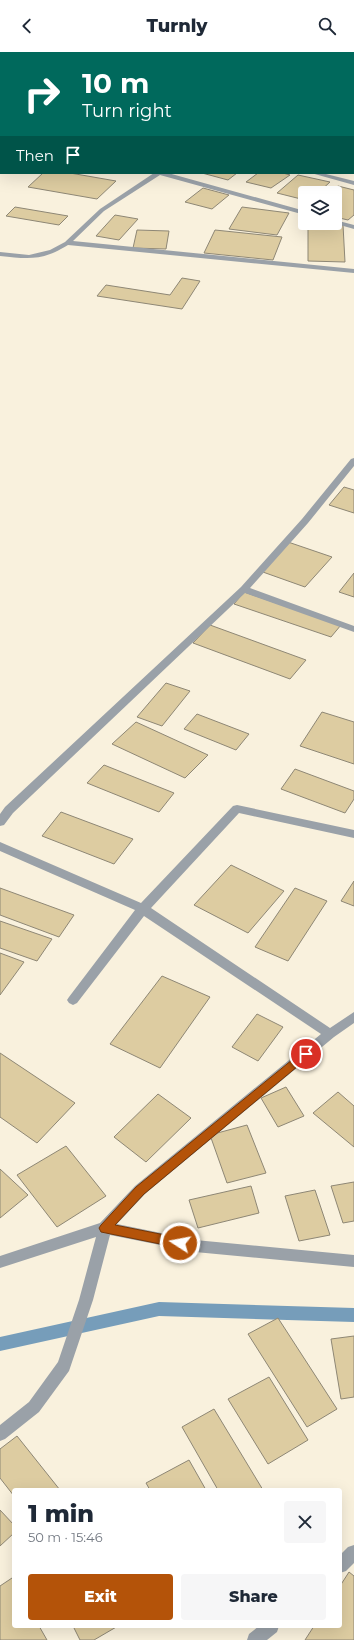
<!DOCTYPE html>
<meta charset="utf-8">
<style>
:root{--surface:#fff;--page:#f6f6f7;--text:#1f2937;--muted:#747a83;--accent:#b45309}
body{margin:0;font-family:Montserrat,sans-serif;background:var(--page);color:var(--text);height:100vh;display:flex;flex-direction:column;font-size:15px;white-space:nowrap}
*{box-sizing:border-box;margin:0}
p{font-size:13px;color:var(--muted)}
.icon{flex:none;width:22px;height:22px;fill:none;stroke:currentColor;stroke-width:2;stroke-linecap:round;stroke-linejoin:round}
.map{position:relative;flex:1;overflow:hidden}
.sheet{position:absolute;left:12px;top:1436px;width:330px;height:140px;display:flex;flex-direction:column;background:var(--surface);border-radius:4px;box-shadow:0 4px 16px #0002}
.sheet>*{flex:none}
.hud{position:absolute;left:0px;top:0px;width:354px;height:122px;box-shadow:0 4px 16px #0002;background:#00695c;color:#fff;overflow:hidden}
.fabs{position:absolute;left:298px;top:134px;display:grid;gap:8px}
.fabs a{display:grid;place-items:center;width:44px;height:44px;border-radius:4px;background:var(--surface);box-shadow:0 4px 16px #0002;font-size:20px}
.pin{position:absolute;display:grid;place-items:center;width:34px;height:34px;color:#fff;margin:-17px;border:2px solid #fff;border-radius:50%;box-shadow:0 1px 4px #0007}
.me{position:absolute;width:44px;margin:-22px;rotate:281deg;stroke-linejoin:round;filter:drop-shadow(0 0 3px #0008)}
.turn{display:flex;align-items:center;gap:14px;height:84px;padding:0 16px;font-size:18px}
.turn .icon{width:52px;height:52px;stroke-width:2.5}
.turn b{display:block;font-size:28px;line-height:34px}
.then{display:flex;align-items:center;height:38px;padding:0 16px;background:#0003;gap:8px;font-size:15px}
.round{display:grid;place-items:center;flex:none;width:42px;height:42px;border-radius:4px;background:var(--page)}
.head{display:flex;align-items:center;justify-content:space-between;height:68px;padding:0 16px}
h1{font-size:24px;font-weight:800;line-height:30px}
.cta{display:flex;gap:8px;margin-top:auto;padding:8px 16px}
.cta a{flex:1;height:46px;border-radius:4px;background:var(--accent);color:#fff;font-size:16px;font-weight:800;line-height:46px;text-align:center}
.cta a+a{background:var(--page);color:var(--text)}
header{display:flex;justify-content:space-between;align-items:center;height:52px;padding:0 16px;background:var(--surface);font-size:18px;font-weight:800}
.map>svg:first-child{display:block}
</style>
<header><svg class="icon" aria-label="back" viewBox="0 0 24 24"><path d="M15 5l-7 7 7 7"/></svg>Turnly<svg class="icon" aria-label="search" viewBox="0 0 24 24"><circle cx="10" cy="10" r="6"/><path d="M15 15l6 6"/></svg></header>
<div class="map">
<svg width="354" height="1588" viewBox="0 0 354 1588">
<rect width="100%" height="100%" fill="#f9f1dd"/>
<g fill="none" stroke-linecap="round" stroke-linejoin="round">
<!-- stream -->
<path fill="#769dba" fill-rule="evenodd" d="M159 1250 354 1256V1270L159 1264 0 1299V1285Z"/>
</g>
<!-- building -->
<path fill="#ddcca1" stroke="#8e8775" d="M43 121H70L116 129 97 147 28 135Z
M202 121H237L228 128Z
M258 121H283L290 123 271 136 246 130Z
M298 123 330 130 318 141H305V148L277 141Z
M338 134 354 138V163L348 168 335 165V141H329Z
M203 136 229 143 212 157 185 150Z
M15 155 68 164 59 173 6 164Z
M242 155 289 161 277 183 229 177Z
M115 163 138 167 119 188 96 184Z
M308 172 343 173 345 210 308 209Z
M137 178 169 179 166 197 133 196Z
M215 178 282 185 273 208 204 201Z
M182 226 200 229 182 257 97 244 106 233 170 243Z
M344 435 354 438V461L329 453Z
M288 490 332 505 305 535 260 519Z
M354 521V545L339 540Z
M244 540 341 573 331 585 234 552Z
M210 573 306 608 290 627 193 591Z
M166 631 190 639 162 674 137 665Z
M322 660 354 670V712L300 694Z
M197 662 249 682 236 698 184 677Z
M136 670 208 703 185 726 112 692Z
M104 713 174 741 159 760 87 731Z
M295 717 354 739V747L345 761 281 737Z
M61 760 133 787 114 812 42 784Z
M231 813 284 839 248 881 194 853Z
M354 829V854L341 849Z
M0 836 74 863 59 885 0 863Z
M295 836 327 849 288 909 255 895Z
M0 869 52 887 37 909 0 896Z
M0 901 24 910 0 943Z
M162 924 210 945 160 1016 110 992Z
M257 962 283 975 258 1009 232 995Z
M0 1001 75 1051 37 1091 0 1065Z
M286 1035 304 1064 278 1075 261 1046Z
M338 1040 354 1054V1095L313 1061Z
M158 1042 191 1066 146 1110 114 1085Z
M247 1073 266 1121 227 1131 210 1083Z
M66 1094 106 1144 57 1175 17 1123Z
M0 1117 28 1143 0 1166Z
M354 1130V1169L343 1171 331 1134Z
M251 1134 259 1161 198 1176 189 1148Z
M315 1138 330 1183 299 1189 285 1144Z
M278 1266 337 1357 307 1375 248 1282Z
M354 1284V1345L341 1347 331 1287Z
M269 1325 308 1388 268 1412 228 1347Z
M214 1357 263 1438H218L182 1375Z
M17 1384 60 1438H14V1444L0 1426V1397Z
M189 1408 206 1438H150L146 1431Z
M0 1458 14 1473V1481L0 1494Z
M349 1520 354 1524V1588H305L314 1574H340V1534Z
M12 1526 14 1530V1574H39L47 1588H0V1534Z
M73 1574H118L94 1588H80Z"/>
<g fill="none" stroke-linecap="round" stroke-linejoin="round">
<!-- minor -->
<path fill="#9aa1a8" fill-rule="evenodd" d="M353 2H354V6H353Z
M0 3H1V7H0Z
M353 39H354V43H353Z
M0 76H1V80H0Z
M154 121H168L305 159V163L160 123 104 159 73 189 354 217V221L68 193C42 209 29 207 0 204V200L29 203 50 198 65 190 100 157Z
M311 121H322L354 129V133Z
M335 168 354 173V177L333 171H335Z
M354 406V414L308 471 250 536 354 574V580L245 541 13 761 4 773 0 774V762L5 755 241 535 302 467 351 407Z
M237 753 354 778V786L239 761 151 856 330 976 354 960V971L334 985 145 1142 117 1172 195 1188 354 1203V1215L195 1200 110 1183 93 1248 69 1319 39 1360 5 1387 0 1389V1373L29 1350 58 1310 79 1248 96 1185 0 1216V1204L100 1171 135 1134 321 982 144 864 77 951 73 953 69 951 67 948 69 945 135 858 0 799V790L141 851 233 754Z
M354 1493V1511L346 1519 340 1521V1503L348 1495Z
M259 1574H279L277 1580 267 1588H247L249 1582Z"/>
</g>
<!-- route -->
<path fill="#b45309" stroke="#753606" d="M306 997 310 999 311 1002 310 1004 144 1142 115 1173 180 1186 184 1187 186 1191 184 1194 180 1196 101 1180 99 1176 101 1173 136 1135 303 999Z"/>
</svg>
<div class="fabs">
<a><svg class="icon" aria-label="layers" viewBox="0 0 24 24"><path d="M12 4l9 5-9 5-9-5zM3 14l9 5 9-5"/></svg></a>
</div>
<div class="pin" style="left:306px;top:1002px;background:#d93025"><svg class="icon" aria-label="arrive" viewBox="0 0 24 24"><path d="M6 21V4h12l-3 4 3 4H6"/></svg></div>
<svg class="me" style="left:180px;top:1191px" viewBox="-20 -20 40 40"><circle r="17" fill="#b45309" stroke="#fff" stroke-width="3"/><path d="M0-11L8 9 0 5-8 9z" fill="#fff"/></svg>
<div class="hud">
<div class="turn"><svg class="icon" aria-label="right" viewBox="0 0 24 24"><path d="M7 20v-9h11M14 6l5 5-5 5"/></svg><div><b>10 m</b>Turn right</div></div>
<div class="then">Then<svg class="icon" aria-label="arrive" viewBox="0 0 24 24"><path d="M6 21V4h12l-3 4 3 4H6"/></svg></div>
</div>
<section class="sheet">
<div class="head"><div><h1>1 min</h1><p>50 m · 15:46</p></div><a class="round"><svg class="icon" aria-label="close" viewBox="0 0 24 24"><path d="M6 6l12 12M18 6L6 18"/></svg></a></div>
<div class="cta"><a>Exit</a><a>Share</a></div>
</section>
</div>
